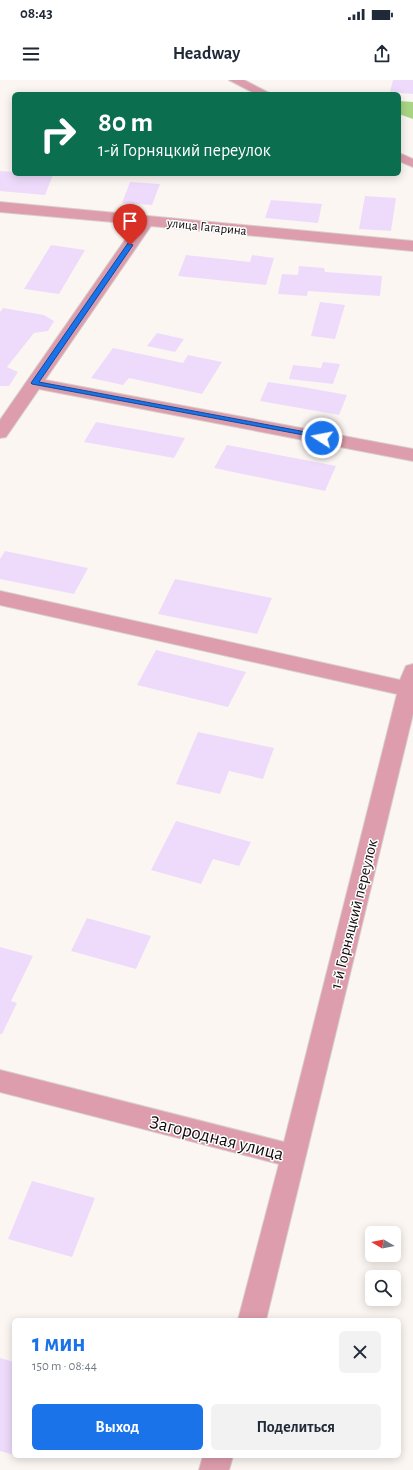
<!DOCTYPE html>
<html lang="ru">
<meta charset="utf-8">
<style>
:root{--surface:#fff;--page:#f2f2f3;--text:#1f2937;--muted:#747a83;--accent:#1a73e8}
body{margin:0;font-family:"Alegreya Sans",sans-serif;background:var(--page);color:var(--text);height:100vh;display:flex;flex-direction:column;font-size:15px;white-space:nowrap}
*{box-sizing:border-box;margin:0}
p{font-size:13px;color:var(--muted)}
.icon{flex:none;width:22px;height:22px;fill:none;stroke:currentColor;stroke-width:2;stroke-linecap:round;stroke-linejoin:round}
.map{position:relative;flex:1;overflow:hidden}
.details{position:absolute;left:12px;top:1238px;width:389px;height:140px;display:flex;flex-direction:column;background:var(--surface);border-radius:6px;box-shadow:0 2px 10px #0003}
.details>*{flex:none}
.hud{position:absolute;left:12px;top:12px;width:389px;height:84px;border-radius:6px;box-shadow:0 2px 10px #0003;background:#0b6e4f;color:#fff;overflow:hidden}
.needle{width:26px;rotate:280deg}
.fabs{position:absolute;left:365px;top:1146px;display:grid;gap:8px}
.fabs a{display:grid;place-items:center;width:36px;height:36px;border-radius:6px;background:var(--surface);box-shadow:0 2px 10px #0003;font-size:20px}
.pin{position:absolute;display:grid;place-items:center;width:34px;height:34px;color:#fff;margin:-41px -17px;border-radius:50% 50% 50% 0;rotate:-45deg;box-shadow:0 0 4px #0007}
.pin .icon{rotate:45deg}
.me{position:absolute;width:44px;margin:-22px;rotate:281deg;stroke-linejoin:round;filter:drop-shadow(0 0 3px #0008)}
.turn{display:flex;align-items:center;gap:14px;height:84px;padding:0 20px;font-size:18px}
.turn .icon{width:52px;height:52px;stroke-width:2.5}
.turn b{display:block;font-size:28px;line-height:34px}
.round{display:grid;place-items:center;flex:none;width:42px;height:42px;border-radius:6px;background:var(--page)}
.summary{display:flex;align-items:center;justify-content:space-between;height:68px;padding:0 20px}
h1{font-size:24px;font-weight:700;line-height:30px;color:var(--accent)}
.button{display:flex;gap:8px;margin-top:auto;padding:8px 20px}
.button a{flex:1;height:46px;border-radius:6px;background:var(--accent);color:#fff;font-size:16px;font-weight:700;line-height:46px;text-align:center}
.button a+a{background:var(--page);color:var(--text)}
.status{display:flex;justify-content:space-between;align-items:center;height:28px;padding:0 20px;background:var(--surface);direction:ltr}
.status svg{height:11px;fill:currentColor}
header{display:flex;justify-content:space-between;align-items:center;height:52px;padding:0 20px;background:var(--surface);font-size:18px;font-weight:700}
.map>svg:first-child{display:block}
</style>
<div class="status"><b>08:43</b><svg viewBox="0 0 49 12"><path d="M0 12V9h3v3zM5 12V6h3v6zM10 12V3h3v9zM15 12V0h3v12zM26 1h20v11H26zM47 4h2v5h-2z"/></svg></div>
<header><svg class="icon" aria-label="menu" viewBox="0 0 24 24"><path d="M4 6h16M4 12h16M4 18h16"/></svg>Headway<svg class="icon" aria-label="share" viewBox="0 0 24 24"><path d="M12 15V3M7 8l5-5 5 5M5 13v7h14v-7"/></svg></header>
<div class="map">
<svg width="413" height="1390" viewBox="0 0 413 1390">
<rect width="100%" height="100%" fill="#fcf6f2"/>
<!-- forest -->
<path fill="#a8d584" d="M399 21 413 22V39L399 34Z"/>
<!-- building -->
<path fill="#eedbfb" d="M393 0H413V14L390 12Z
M0 91 14 92V94L53 95 45 115 0 111Z
M130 102 160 104 152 125 122 123Z
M365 116 396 118 391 151 359 149Z
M271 120 322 124 318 143 265 138Z
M51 165 85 170 59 214 24 209Z
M186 175 250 182 252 175 274 178 266 205 178 196Z
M299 186 324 188 325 192 382 196 380 216 308 211 307 216 278 214 282 194 298 195Z
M320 222 345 225 335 259 311 256Z
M3 228 44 235 54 241 48 251 34 253 7 287 18 292 9 306H0V232Z
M157 253 184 259 175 272 147 266Z
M113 268 183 283 188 275 222 282 202 314 129 298 123 305 91 298Z
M323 282 340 284 333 304 289 299 293 285 321 288Z
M268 302 303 307 347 315 339 335 260 321Z
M96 342 185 358 174 378 84 362Z
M227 365 336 386 325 411 214 388Z
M5 471 88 488 74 514 0 499V479Z
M175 499 272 518 257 554 158 534Z
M156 570 246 592 228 627 137 605Z
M198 652 274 668 263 699 229 691 220 714 176 704Z
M176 741 251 762 239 786 213 779 201 804 151 790Z
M87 838 151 856 136 889 71 871Z
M0 867 33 876 11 921 17 923 2 954H0Z
M32 1101 95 1118 72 1177 8 1159Z
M0 1278 14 1282V1375L0 1371Z"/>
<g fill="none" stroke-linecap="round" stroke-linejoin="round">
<!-- lane casing -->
<g stroke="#d6d1cd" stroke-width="2">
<path id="lane" d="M229 0H244L271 14H256Z
M399 73 413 79V87L399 81Z"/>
</g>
<!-- street casing -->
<g stroke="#d6d1cd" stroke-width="2">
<path id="street" d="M0 122 413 161V171L151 146 45 300 413 369V381L39 309 6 357 0 358V340L136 144 0 132Z
M0 511 400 600 406 586 413 584V634L266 1240H238L279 1084 0 1012V990L284 1062 397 614 0 525Z
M203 1376H233L229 1390H199Z"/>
</g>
<!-- lane -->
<use href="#lane" fill="#de9dac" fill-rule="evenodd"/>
<!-- street -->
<use href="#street" fill="#de9dac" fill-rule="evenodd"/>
</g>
<!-- route -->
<path fill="#1a73e8" stroke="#114b97" d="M128 163 133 165 39 302 322 355 325 356V359L32 304 31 303Z"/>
<g text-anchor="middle" stroke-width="3" stroke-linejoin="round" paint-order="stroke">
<!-- far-street labels -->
<g font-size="13" fill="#100d0c" stroke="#fff">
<text transform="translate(207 146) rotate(6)" y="5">улица Гагарина</text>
</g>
<!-- street labels -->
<g font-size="16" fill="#100d0c" stroke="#fff">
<text transform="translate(353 834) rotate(-76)" y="6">1-й Горняцкий переулок</text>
</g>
<!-- near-street labels -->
<g font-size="19" fill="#100d0c" stroke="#fff">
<text transform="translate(217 1057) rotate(14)" y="7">Загородная улица</text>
</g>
</g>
</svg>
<div class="fabs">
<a><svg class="needle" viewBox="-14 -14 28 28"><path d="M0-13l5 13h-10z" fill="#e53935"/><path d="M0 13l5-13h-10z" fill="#747a83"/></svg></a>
<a><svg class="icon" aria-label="search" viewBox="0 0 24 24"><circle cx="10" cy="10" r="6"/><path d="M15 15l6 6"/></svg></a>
</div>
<div class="pin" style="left:130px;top:165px;background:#d93025"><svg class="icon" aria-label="arrive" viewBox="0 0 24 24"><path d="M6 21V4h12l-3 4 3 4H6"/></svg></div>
<svg class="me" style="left:322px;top:358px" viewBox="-20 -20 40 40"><circle r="17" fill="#1a73e8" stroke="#fff" stroke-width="3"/><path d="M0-11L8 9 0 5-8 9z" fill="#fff"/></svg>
<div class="hud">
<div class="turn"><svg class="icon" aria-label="right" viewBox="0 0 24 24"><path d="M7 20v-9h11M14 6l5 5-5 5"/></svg><div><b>80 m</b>1-й Горняцкий переулок</div></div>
</div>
<section class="details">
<div class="summary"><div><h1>1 мин</h1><p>150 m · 08:44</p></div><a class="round"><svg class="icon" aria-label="close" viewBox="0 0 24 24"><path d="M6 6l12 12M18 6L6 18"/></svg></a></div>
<div class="button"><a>Выход</a><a>Поделиться</a></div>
</section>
</div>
